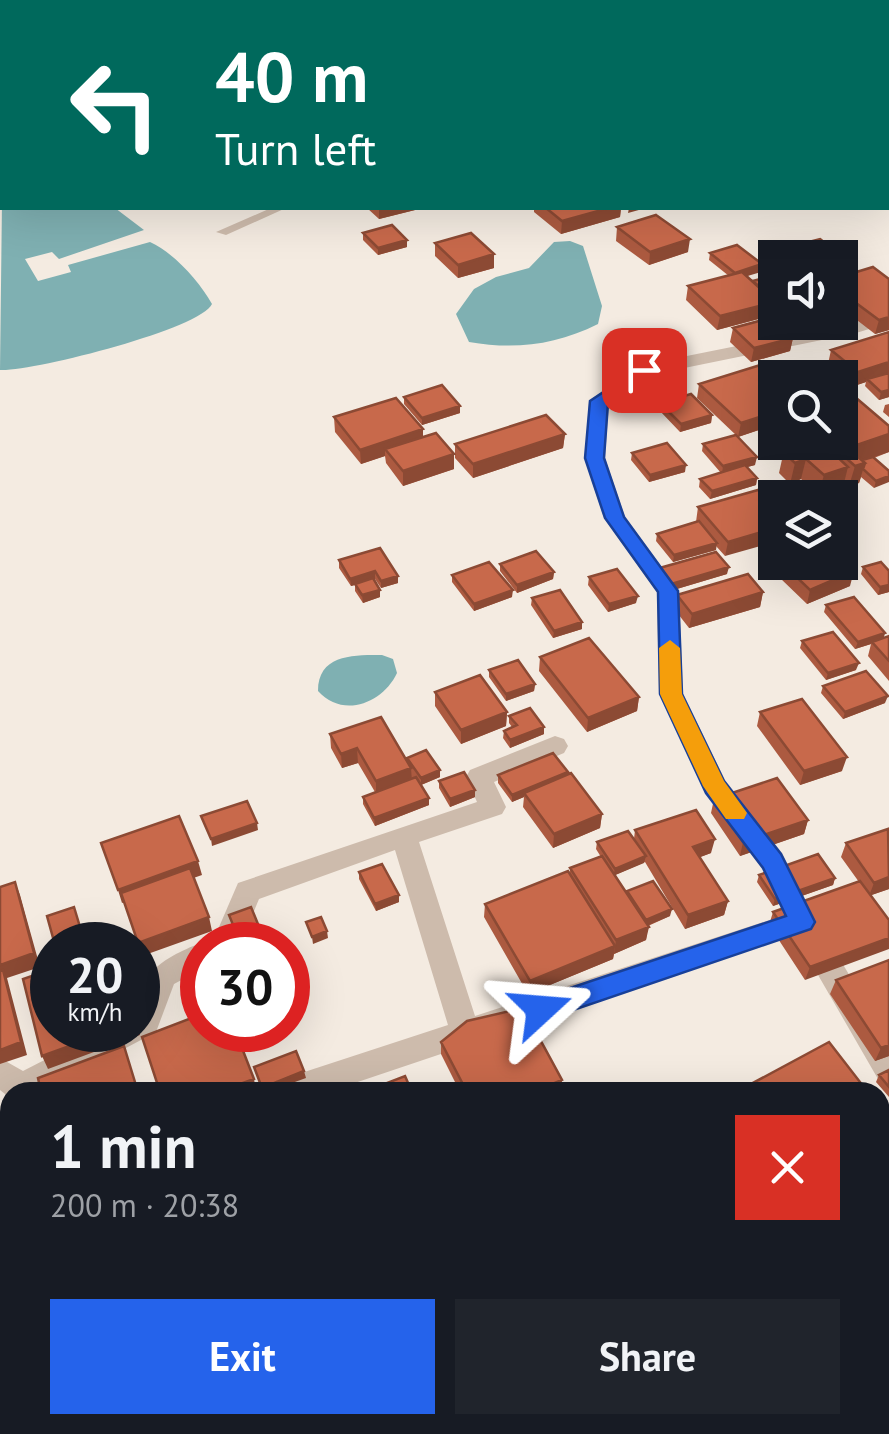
<!DOCTYPE html>
<meta charset="utf-8">
<style>
:root{--surface:#171b24;--page:#20242c;--text:#f1f3f6;--muted:#9ea1a6;--accent:#2563eb}
body{margin:0;font-family:"PT Sans",sans-serif;background:var(--page);color:var(--text);height:100vh;display:flex;flex-direction:column;font-size:38px;white-space:nowrap}
*{box-sizing:border-box;margin:0}
p{font-size:32px;color:var(--muted)}
.icon{flex:none;width:55px;height:55px;fill:none;stroke:currentColor;stroke-width:2;stroke-linecap:round;stroke-linejoin:round}
.map{position:relative;flex:1;overflow:hidden}
.sheet{position:absolute;left:0px;top:1082px;width:890px;height:352px;display:flex;flex-direction:column;background:var(--surface);border-radius:30px 30px 0 0;box-shadow:0 10px 40px #0002}
.sheet>*{flex:none}
.hud{position:absolute;left:0px;top:0px;width:890px;height:210px;box-shadow:0 10px 40px #0002;background:#00695c;color:#fff;overflow:hidden}
.buttons{position:absolute;left:758px;top:240px;display:grid;gap:20px}
.buttons a{display:grid;place-items:center;width:100px;height:100px;border-radius:0px;background:var(--surface);box-shadow:0 10px 40px #0002;font-size:50px}
.speed{position:absolute;left:30px;top:922px;display:flex;gap:20px;font-size:50px;font-weight:700;text-align:center}
.speed>*{display:grid;place-content:center;width:130px;height:130px;border-radius:50%;background:var(--surface);box-shadow:0 10px 40px #0002;line-height:1}
.speed small{font-size:25px;font-weight:400}
.speed .limit{border:15px solid #d22;background:#fff;color:#111}
.pin{position:absolute;display:grid;place-items:center;width:85px;height:85px;color:#fff;margin:-42px;border-radius:20px;box-shadow:0 5px 15px #0006}
.me{position:absolute;width:110px;margin:-55px;rotate:71deg;stroke-linejoin:round;filter:drop-shadow(0 0 8px #0008)}
.turn{display:flex;align-items:center;gap:35px;height:210px;padding:0 50px;font-size:45px}
.turn .icon{width:130px;height:130px;stroke-width:2.5}
.turn b{display:block;font-size:70px;line-height:85px}
.round{display:grid;place-items:center;flex:none;width:105px;height:105px;border-radius:0px;background:var(--page)}
.headline{display:flex;align-items:center;justify-content:space-between;height:170px;padding:0 50px}
h1{font-size:60px;font-weight:700;line-height:75px}
.primary-button{display:flex;gap:20px;margin-top:auto;padding:20px 50px}
.primary-button a{flex:1;height:115px;border-radius:0px;background:var(--accent);color:#fff;font-size:40px;font-weight:700;line-height:115px;text-align:center}
.primary-button a+a{background:var(--page);color:var(--text)}
.map>svg:first-child{display:block}
</style>
<div class="map">
<svg width="889" height="1434" viewBox="0 0 889 1434">
<rect width="100%" height="100%" fill="#f4ebe1"/>
<!-- water -->
<path fill="#7fb0b2" d="M2 201V208H115L144 230 59 259 52 252 25 259 38 281 71 272 68 265 150 242C174 253 199 281 212 304 201 329 31 372 0 370Z
M570 241 583 246 602 306 598 324C556 345 515 350 469 342L456 314 474 289 496 277 529 268 554 242Z
M382 655 393 659 397 673C383 703 343 719 318 691 318 654 354 655 382 655Z"/>
<g fill="none" stroke-linecap="round" stroke-linejoin="round">
<!-- service -->
<path fill="#cdbbac" fill-rule="evenodd" d="M767 0H781L783 2H770Z
M271 208H286L226 235 216 232Z"/>
<!-- minor -->
<path fill="#cdbbac" fill-rule="evenodd" d="M889 311V323L856 333 650 375 609 403 605 458 625 517 679 591 683 694 725 780 782 853 812 913 889 1041V1083L878 1079 795 935 328 1092H271L275 1082 286 1078 448 1025 395 850 259 899 240 945H202V969L174 984 156 1032 43 1092H10V1098L0 1090V1058L23 1071 103 1030H138C138 992 141 973 176 954 187 949 195 943 207 944L216 934 238 883 477 802 466 777 470 770 555 736 564 739 568 746 564 753 494 782 506 807 502 814 419 842 475 1016 785 915 762 868 706 793 659 694 657 592 604 518 585 458 589 401 637 366 846 324Z
M10 1154V1186L0 1190V1158Z"/>
</g>
<!-- wall -->
<path fill="#ac5a40" fill-rule="evenodd" d="M343 0H528L533 2H348Z
M367 208H423L379 219Z
M534 208H621L620 217 561 234 534 212Z
M617 227 688 252 649 265 616 241Z
M363 233 407 240V247L378 255 363 240Z
M820 239 843 258 840 271V258H775V298L773 299 775 300V306L773 315 717 330 686 300 688 286 729 276 709 260 710 253 737 245 759 262 761 254ZM761 270 769 277 753 281 747 276Z
M435 243 494 254V268L458 278 435 256Z
M840 277 889 330 875 334 840 307Z
M733 328 793 338 790 351 751 362 730 342Z
M889 332V397L879 400 865 386 866 382 854 386 828 364 831 350Z
M775 378V442H840V394L889 426V452L874 458 889 471 874 488 861 477 859 483 849 486 844 482 843 487 821 495 822 498H781L782 492 805 483 801 479 790 484 779 473 783 455 763 437 765 428 738 437 697 398 699 384Z
M404 397 460 413 422 425 404 404Z
M660 403 712 415 711 423 680 432 659 410Z
M889 404V417L883 412 885 405Z
M334 417 423 437 454 454V469L403 486 386 463 385 456 361 464 335 432Z
M565 434 563 448 473 478 455 458V444Z
M703 444 755 465 747 467 757 478 756 485 710 499 699 487 700 479 721 473 702 451Z
M632 453 685 472 649 482 631 460Z
M758 490 725 556 716 546V550L673 562 656 541 657 534 696 522 698 507Z
M380 548 398 583 381 588 375 579H374L380 590V597L363 603 355 591V585L351 586 339 568V560Z
M500 564 554 572 553 579 517 593 500 571Z
M783 564 850 586 807 604 780 578Z
M863 567 889 571V592L878 595 861 574Z
M649 571 727 574 660 594 648 579Z
M452 575 512 597 474 611 452 582Z
M589 577 636 603 608 612 588 585Z
M763 592 760 607 689 628 675 610 677 595Z
M532 598 582 629 553 638 531 605Z
M826 605 884 638 889 636V681L868 656 871 644 855 649 824 612Z
M802 641 856 670 826 680 800 648Z
M540 657 639 697 637 711 587 732 539 671Z
M489 670 535 684 534 691 506 701 489 677Z
M823 686 885 703 843 719 821 693Z
M435 692 507 712 506 726 461 744 435 706Z
M760 712 842 771 800 785 757 726Z
M509 716 544 727V734L510 748 503 738 504 731 512 727 509 723Z
M330 734 407 761V758L440 777 421 785 429 805 375 826 363 804V797L375 792 358 763 342 768 331 748Z
M567 774 602 814 600 828 553 848 523 807 524 797 512 802 498 783V775Z
M439 781 475 797 450 807 439 788Z
M714 799 808 820 804 834 740 856 711 813Z
M635 830 711 853 700 857 728 901 724 915 685 929 645 862 615 875 627 894V891L670 916 648 926 646 940 614 954 613 959 528 994 484 917 485 904 570 874V868L601 857 596 849 597 842 634 839Z
M889 830V889L871 895 805 980 769 925 773 912 859 882 841 857 846 843Z
M359 872 399 902 376 911 359 879Z
M759 875 835 878 833 885 773 906 757 882Z
M836 980 889 1056 875 1061 830 994Z
M441 1042 562 1080 561 1092H460L441 1054Z
M889 1070V1097L876 1082 879 1075Z
M860 1082 855 1092H747L751 1084Z"/>
<!-- shaded-wall -->
<path fill="#8c4a34" d="M379 208H423L379 219Z
M609 208H621L620 217 561 234 562 221Z
M629 208H646L628 213Z
M690 239 688 252 649 265 650 252Z
M407 240V247L378 255V248Z
M494 254V268L458 278V265Z
M762 264 761 272 734 280 735 273Z
M775 302 773 315 717 330 720 316Z
M889 317V330L875 334 879 320Z
M809 322H827L808 329Z
M793 338 790 351 751 362 754 348Z
M889 362V374L867 379 866 382 854 386 858 372Z
M889 390V397L879 400 881 392Z
M460 406V413L422 425V418Z
M775 412V424L768 417 765 428 738 437 741 423Z
M712 415 711 423 680 432 681 424Z
M423 429V444L385 449V456L361 464 360 450Z
M565 434 563 448 473 478V464Z
M889 434V452L853 464 848 448Z
M787 442H825L784 453Z
M454 454V469L403 486V471Z
M757 457 755 465 722 474 723 466Z
M806 459 801 479 790 484 795 463Z
M865 463 859 483 849 486 855 466Z
M686 465 685 472 649 482 650 475Z
M848 467 843 487 818 495 824 475Z
M889 476V482L874 488 876 481Z
M757 478 756 485 710 499 712 491Z
M775 528V542L725 556 728 542Z
M717 543 716 550 673 562 674 555Z
M729 567 727 574 660 594 661 587Z
M375 571V579L351 586 350 579Z
M854 571 850 586 807 604 810 590Z
M554 572 553 579 517 593V585Z
M398 576V583L381 588V581Z
M889 585V592L878 595 880 587Z
M380 590V597L363 603 362 595Z
M513 590 512 597 474 611V604Z
M763 592 760 607 689 628 692 614Z
M638 596 636 603 608 612 609 604Z
M582 622V629L553 638 554 631Z
M885 633 883 641 872 642 871 644 855 649 858 642Z
M859 663 856 670 826 680 828 673Z
M535 684 534 691 506 701V694Z
M888 696 885 703 843 719 845 712Z
M639 697 637 711 587 732 588 718Z
M507 712 506 726 461 744V730Z
M544 727V734L510 748V740Z
M357 748 358 763 342 768 341 754Z
M847 757 842 771 800 785 804 771Z
M411 768 412 782 376 795V781Z
M440 770V777L421 785V778Z
M568 772 567 779 524 793V797L512 802V795Z
M475 790V797L450 807V799Z
M429 798V805L375 826 374 818Z
M602 814 600 828 553 848 554 834Z
M808 820 804 834 740 856 743 842Z
M257 823 258 830 212 846 211 839Z
M715 839 711 853 690 861 693 847Z
M646 856 644 863 613 876 615 869Z
M198 861 202 875 122 903 118 890Z
M889 877V889L869 896 874 883Z
M835 878 833 885 773 906 775 899Z
M15 882 20 895 40 967 7 978 27 1055 0 1064V965Z
M399 895V902L376 911 375 904Z
M728 901 724 915 685 929 688 915Z
M672 909 670 916 644 927 646 920Z
M209 917 212 931 142 956 138 943Z
M649 927 646 940 614 954 616 940Z
M327 931 328 938 313 944 312 937Z
M262 934 263 940 240 945V942Z
M889 938V949L805 980 810 967Z
M615 946 613 959 528 994 530 981Z
M138 1026 140 1035 48 1069 42 1056 114 1030H138Z
M889 1045V1056L875 1061 881 1048Z
M304 1071 306 1078 267 1092H263L262 1088Z
M254 1079 256 1091 252 1092H218Z
M562 1080 559 1092H533Z
M860 1082 855 1092H841Z
M63 1425H71L73 1434H64Z"/>
<!-- building -->
<path fill="#c8694b" stroke="#8c4a34" stroke-width="2.5" d="M374 0H528L533 2H378Z
M546 208H609L562 221Z
M656 215 690 239 650 252 617 227Z
M392 225 407 240 378 248 363 233Z
M471 233 494 254 458 265 435 243Z
M820 239 843 258H775V266L761 254Z
M737 245 762 264 735 273 710 253Z
M873 267 889 279V317L879 320 840 291V277Z
M742 272 775 302 720 316 688 286Z
M772 276 775 279V292L767 294 753 281Z
M770 318 793 338 754 348 733 328Z
M889 332V362L858 372 831 350Z
M767 363 784 378H775V412L741 423 699 384Z
M889 373V390L881 392 867 379Z
M442 385 460 406 422 418 404 397Z
M848 391 889 426V434L848 448 865 463 855 466 836 449 831 451 848 467 824 475 806 459 795 463 784 453 814 442H840V434L845 432 840 428V394Z
M691 394 712 415 681 424 660 403Z
M396 398 423 429 360 450 334 417Z
M775 414V424L768 417Z
M546 415 565 434 473 464 455 444Z
M436 433 454 454 403 471 385 449Z
M736 435 757 457 723 466 703 444Z
M667 443 686 465 650 475 632 453Z
M873 457 889 471V476L876 481 863 469 865 463 862 460Z
M745 465 757 478 712 491 700 479Z
M806 482 822 496 789 498 782 492Z
M758 490 775 509V528L728 542 698 507Z
M699 521 717 543 674 555 657 534Z
M380 548 398 576 381 581 375 571 350 579 339 560Z
M536 551 554 572 517 585 500 564Z
M716 552 729 567 661 587 649 571Z
M840 558 854 571 810 590 783 564 840 562Z
M489 562 513 590 474 604 452 575Z
M881 562 889 571V585L880 587 863 567Z
M617 569 638 596 609 604 589 577Z
M748 574 763 592 692 614 677 595Z
M373 578 380 590 362 595 355 584Z
M560 590 582 622 554 631 532 598Z
M854 597 885 633 858 642 826 605Z
M833 632 859 663 828 673 802 641Z
M889 636V661L872 642Z
M589 638 639 697 588 718 540 657Z
M518 660 535 684 506 694 489 670Z
M866 671 888 696 845 712 823 686Z
M480 675 507 712 461 730 435 692Z
M802 699 847 757 804 771 760 712Z
M530 708 544 727 510 740 504 731 517 725 509 716Z
M381 717 411 768 376 781 357 748 341 754 330 734Z
M426 750 440 770 421 778 407 758Z
M553 753 568 772 512 795 498 775Z
M464 772 475 790 450 799 439 781Z
M571 773 602 814 554 834 524 793Z
M416 777 429 798 374 818 363 797Z
M777 778 808 820 743 842 714 799Z
M247 801 257 823 211 839 201 816Z
M696 810 715 839 693 847 728 901 688 915 635 830Z
M179 816 198 861 118 890 101 843Z
M888 829 889 877 874 883 846 843Z
M628 831 646 856 615 869 597 842Z
M818 854 835 878 775 899 759 875Z
M602 856 649 927 616 940 570 868Z
M382 864 399 895 375 904 359 872Z
M190 868 209 917 138 943 121 893Z
M568 871 615 946 530 981 485 904Z
M653 881 672 909 646 920 627 891Z
M860 881 889 920V938L810 967 773 912Z
M15 882 34 953 0 965V887Z
M74 907 83 937 55 945 47 916Z
M251 907 262 934 240 942 229 915Z
M321 917 327 931 312 937 306 922Z
M271 934 276 945H240Z
M81 940 83 945H66Z
M889 960V1045L881 1048 836 980Z
M52 969V1030H114L42 1056 23 979Z
M3 970 21 1042 0 1050V971Z
M523 1008 562 1080 533 1092H467L441 1042 467 1021Z
M202 1014V1030H235L254 1079 218 1092H160L142 1037Z
M829 1042 860 1082 841 1092H757L751 1084Z
M124 1046 138 1092H41L38 1078Z
M296 1051 304 1071 262 1088 254 1067Z
M889 1070V1087L879 1075Z
M405 1076 412 1092H364Z
M10 1324V1425H63L64 1434H0V1327Z
M76 1425H188L190 1434H77Z"/>
<!-- route -->
<path fill="#2563eb" stroke="#184099" stroke-width="2.5" d="M644 365 650 367V374L608 403 604 458 624 517 678 591 682 694 724 781 781 854 815 922 811 929 541 1021 531 1018 527 1009 531 1001 786 916 763 868 706 793 660 694 658 592 605 518 585 458 590 401Z"/>
<!-- slow -->
<path fill="#f59e0b" d="M670 640 680 648 682 694 724 781 747 813 744 819H726L703 786 660 694 659 648Z"/>
</svg>
<div class="buttons">
<a><svg class="icon" aria-label="sound" viewBox="0 0 24 24"><path d="M4 9h4l5-4v14l-5-4H4zM17 9q2 3 0 6"/></svg></a>
<a><svg class="icon" aria-label="search" viewBox="0 0 24 24"><circle cx="10" cy="10" r="6"/><path d="M15 15l6 6"/></svg></a>
<a><svg class="icon" aria-label="layers" viewBox="0 0 24 24"><path d="M12 4l9 5-9 5-9-5zM3 14l9 5 9-5"/></svg></a>
</div>
<div class="speed"><div>20<small>km/h</small></div><div class="limit">30</div></div>
<div class="pin" style="left:644px;top:370px;background:#d93025"><svg class="icon" aria-label="arrive" viewBox="0 0 24 24"><path d="M6 21V4h12l-3 4 3 4H6"/></svg></div>
<svg class="me" style="left:541px;top:1009px" viewBox="-20 -20 40 40"><path d="M0-17L14 15 0 8-14 15z" fill="#2563eb" stroke="#fff" stroke-width="4"/></svg>
<div class="hud">
<div class="turn"><svg class="icon" aria-label="left" viewBox="0 0 24 24"><path d="M17 20v-9H6M10 6l-5 5 5 5"/></svg><div><b>40 m</b>Turn left</div></div>
</div>
<section class="sheet">
<div class="headline"><div><h1>1 min</h1><p>200 m · 20:38</p></div><a class="round" style="background:#d93025;color:#fff"><svg class="icon" aria-label="close" viewBox="0 0 24 24"><path d="M6 6l12 12M18 6L6 18"/></svg></a></div>
<div class="primary-button"><a>Exit</a><a>Share</a></div>
</section>
</div>
